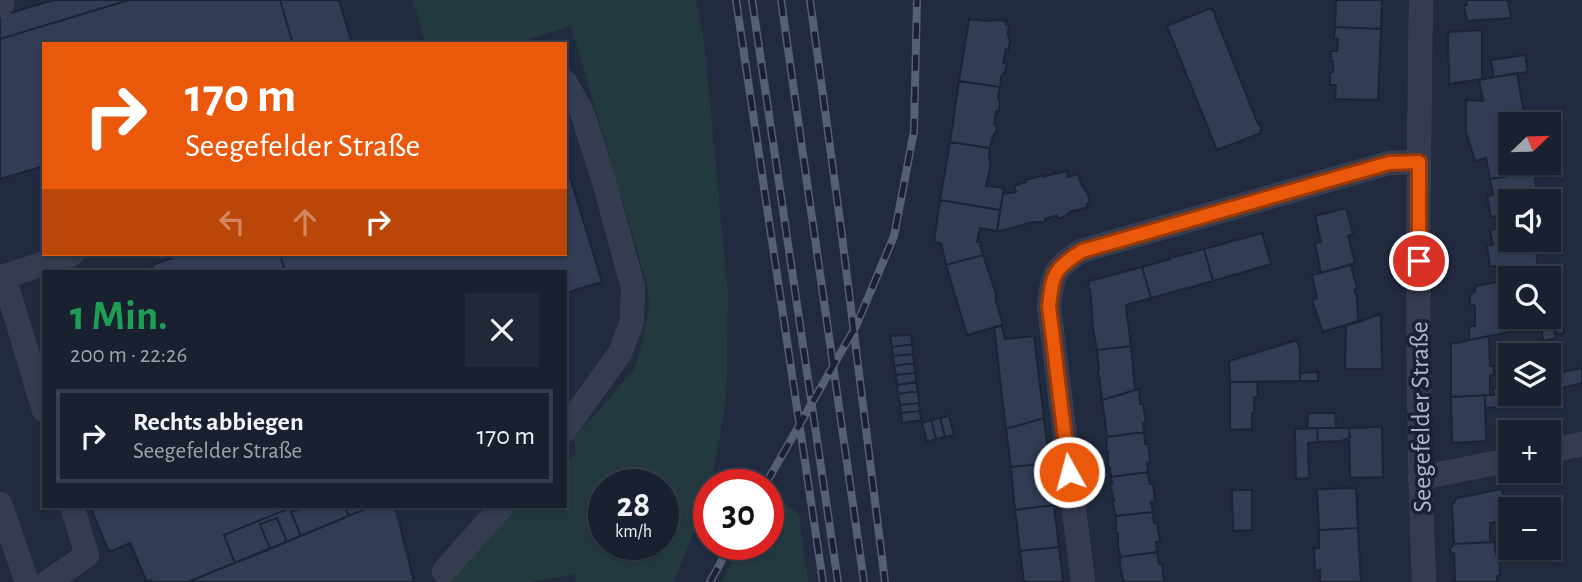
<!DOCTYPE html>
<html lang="de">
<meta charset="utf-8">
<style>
:root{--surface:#19202f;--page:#222837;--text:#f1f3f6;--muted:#9fa3aa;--line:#373e4b}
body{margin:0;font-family:"Alegreya Sans",sans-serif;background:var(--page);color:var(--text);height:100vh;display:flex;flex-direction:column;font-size:26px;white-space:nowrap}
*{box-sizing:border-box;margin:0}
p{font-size:23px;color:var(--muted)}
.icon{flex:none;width:38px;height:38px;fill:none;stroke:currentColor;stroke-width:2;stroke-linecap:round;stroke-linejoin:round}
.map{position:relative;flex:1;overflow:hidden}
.details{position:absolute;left:42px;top:270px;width:525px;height:238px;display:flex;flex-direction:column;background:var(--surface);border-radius:0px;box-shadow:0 2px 5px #0004,0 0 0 2px var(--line)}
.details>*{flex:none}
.banner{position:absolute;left:42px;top:42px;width:525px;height:214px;border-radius:0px;box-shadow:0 2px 5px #0004,0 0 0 2px var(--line);background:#ea580c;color:#fff;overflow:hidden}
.needle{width:46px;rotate:67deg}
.fabs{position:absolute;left:1498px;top:112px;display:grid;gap:14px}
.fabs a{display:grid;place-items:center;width:63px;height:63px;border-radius:0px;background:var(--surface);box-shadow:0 2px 5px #0004,0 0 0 2px var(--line);font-size:35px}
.speed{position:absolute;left:588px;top:469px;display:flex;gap:14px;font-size:35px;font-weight:700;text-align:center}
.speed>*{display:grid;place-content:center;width:91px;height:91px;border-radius:50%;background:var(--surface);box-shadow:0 2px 5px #0004,0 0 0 2px var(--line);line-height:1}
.speed small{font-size:18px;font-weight:400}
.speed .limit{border:10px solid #d22;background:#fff;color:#111}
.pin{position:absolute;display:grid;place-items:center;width:60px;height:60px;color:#fff;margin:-30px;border:4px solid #fff;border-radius:50%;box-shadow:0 2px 7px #0007}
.me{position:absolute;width:77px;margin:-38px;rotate:353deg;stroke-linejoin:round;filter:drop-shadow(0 0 5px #0008)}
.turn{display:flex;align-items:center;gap:24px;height:147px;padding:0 28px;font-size:32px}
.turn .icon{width:91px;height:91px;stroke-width:2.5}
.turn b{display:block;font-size:49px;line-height:60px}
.lanes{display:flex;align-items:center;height:66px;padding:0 28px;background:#0003;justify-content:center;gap:35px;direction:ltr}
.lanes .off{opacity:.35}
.round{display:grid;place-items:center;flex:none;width:74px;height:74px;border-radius:0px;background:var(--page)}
.summary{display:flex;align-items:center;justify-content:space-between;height:119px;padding:0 28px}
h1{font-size:42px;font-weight:600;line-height:52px;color:#1e9e55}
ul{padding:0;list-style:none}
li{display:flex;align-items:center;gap:21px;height:94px;margin:0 14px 10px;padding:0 14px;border:4px solid var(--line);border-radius:0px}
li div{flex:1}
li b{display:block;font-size:26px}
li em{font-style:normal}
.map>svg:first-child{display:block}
</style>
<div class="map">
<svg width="1582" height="582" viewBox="0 0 1582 582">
<rect width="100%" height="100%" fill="#212a3f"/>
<!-- green -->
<path fill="#233940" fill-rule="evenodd" d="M413 0H696L705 49 728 295 726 402 711 485H709L708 497 674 582H576L574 574 532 582H438L436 574 506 506H565V465L576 453 574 438 634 370 641 347 649 306 647 284 571 26 513 44H425ZM604 485H663V544H604Z
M770 493 799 514 808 582H721L742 544H768V496Z"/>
<!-- building -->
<path fill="#323d55" stroke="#1c2336" stroke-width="2" d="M54 0H129L0 39V16Z
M129 0H280L293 44H44V166L0 179V39Z
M280 0H339L352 44H293Z
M1336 0H1382L1381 29 1335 27Z
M1466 0H1508L1511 18 1467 21 1464 6 1467 5Z
M1211 8 1212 10 1213 9 1216 16H1215L1258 124H1259L1262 130 1260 131 1261 133 1217 150 1167 26Z
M969 19 987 21 998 20 1006 21V25H1009L1008 35 1010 40 1009 47V50L1006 49 1003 63H1007L1005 71 1001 77 1000 87 959 81Z
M1335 27 1381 29 1378 100 1335 99 1336 85H1330V72H1333V61H1331V51H1337L1338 39H1334Z
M1482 30V79L1449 84 1448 32Z
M1525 55 1528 72 1494 77 1491 60Z
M1517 73 1526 124H1510V163H1532L1534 172 1490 179 1486 158 1475 161 1466 132V100L1483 101 1479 80Z
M959 81 1000 87 998 97 1000 103 999 111H996L994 124 997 125 996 132 992 138 990 148 950 142Z
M950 142 990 148 989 158H990V168L986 186 1004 188 1000 210 940 200Z
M565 161 602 282 565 293V271H285L280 254H565Z
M1067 171 1068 177 1078 174 1081 184 1088 194 1090 203 1087 204 1088 207 1070 212 1066 216 1058 219 1057 215 1045 219 1046 222H1033L1001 231H997L1004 188 1003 194 1016 192 1014 186 1026 182V180L1044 175V177L1053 174V172L1055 174Z
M1534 172 1537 195H1533L1534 201H1510V240H1534L1535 245H1530L1531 253 1536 252 1539 275 1510 278V280L1498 282 1496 266 1490 267 1487 246 1493 245 1490 230 1499 228 1498 216 1491 217 1487 196 1493 195 1490 179Z
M940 200 1000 210 997 231 980 228 977 242H981L980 245 983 255 946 265 941 243 934 242Z
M1346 208 1353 234 1348 236 1355 263 1321 273 1315 243 1321 242 1315 216Z
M1262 233 1271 264 1213 281 1204 249Z
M1204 249 1213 281 1151 298 1142 267 1170 259 1169 257 1175 256V257Z
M178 254H280L285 271H154L152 265 178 256Z
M983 255 997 297 995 298 1003 325 967 335 946 265Z
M1351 265 1357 288 1354 290 1357 296 1358 321 1323 332 1312 300 1317 298 1312 275Z
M1142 267 1151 298 1126 305 1131 346 1097 350 1092 324 1093 323 1090 289H1088L1089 281Z
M1510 280V317H1515V331L1469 340V329L1471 326H1475V306L1470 304V294L1475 292V286Z
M1381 314 1382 369H1345L1346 326Z
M1562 323 1564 333 1557 335 1555 325Z
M1553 324 1556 338 1543 341 1541 327Z
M1001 325 1005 339 1034 336 1044 418 1006 429 994 327Z
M911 335 912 344 892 347 890 336Z
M1489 336 1490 366H1493L1494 375H1490V395L1451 397V344Z
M1297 340 1300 352V381L1230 382 1229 361Z
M912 344 913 354 893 356 892 347Z
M1131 346 1135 390 1102 400 1099 376H1098V370H1099L1097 350Z
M913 354 914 363 894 366 893 356Z
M914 363 915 373 896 375 894 366Z
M1510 368V384L1502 386 1498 371Z
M1582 368V383L1549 391V375Z
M1318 372V381H1300V373Z
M915 373 916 382 897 385 896 375Z
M916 382 918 391 898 394 897 385Z
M1230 382H1257L1258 396 1254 397V413H1252V429L1230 430Z
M1510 384V394H1536L1497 403 1498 407 1485 408V395H1494L1493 388Z
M1139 389 1140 404H1143L1146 422 1143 423 1144 432 1107 437 1102 400Z
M918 391 919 403 900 405 898 394Z
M1485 395 1486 441 1452 443 1451 397Z
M919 403 920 411 901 413 900 405Z
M920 411 921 420 902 423 901 413Z
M1308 413H1335L1336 428H1307Z
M949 416 954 435 945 437 940 418Z
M940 418 945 437 936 439 931 420Z
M1044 418 1049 463 1011 467 1006 429Z
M931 420 936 439 927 442 922 423Z
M1382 427 1383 477 1350 478 1349 428Z
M1317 428H1349L1350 438 1341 441 1318 442Z
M1317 428 1318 442 1308 443 1309 478 1296 479 1295 429Z
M1144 432 1145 444H1148L1150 462 1147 463 1148 472 1111 477 1110 468H1108V452H1106L1107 437Z
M1049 463 1054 505 1015 510 1011 467Z
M1148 472 1150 484H1153L1155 502H1151L1153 512 1116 516 1112 501H1114L1110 484H1112L1111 477Z
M1356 488 1358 528 1319 530 1317 489Z
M1502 489 1507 520 1490 523V542L1454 544 1452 505 1457 498Z
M1232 490H1252V530L1233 531Z
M1054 505 1059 547 1020 551 1015 510Z
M90 506H295L224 535 235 563 188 582H152L151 580 147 582 130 543 109 552Z
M295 506H307L291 512 301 536 287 542 277 518 260 524 270 549 235 563 224 535Z
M307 506H344L349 516 301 536 291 512Z
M344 506H372L349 516Z
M373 506H395L414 582H188Z
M1153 512 1154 523H1157L1160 542H1156L1157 552 1120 557 1119 549H1118V533H1116V516Z
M277 518 287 542 270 549 260 524Z
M1358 528 1361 582H1320V570L1315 571 1314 548H1319V530Z
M1495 542 1496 554H1498L1499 556 1500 574 1499 576H1497V582H1452V580H1455L1454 553 1450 554V549L1454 544Z
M1059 547 1063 582H1024L1020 551Z
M1157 552 1159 564 1162 563 1164 582H1124L1122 574 1121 575 1120 557Z"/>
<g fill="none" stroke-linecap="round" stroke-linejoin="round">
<!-- minor casing -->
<g stroke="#3e4558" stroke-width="24">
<path id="minor" d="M0 0 2 5
M1421 0C1418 194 1416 388 1424 582
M565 82 582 112 604 181 633 288 632 322 620 353 565 430
M4 277 44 410
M0 278 72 254
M1549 451 1582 444
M1420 478 1510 460
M0 504 27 582
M444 571 502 506
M48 582 87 555 72 506
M1083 582 1049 306C1053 273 1053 270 1081 251L1389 163 1419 162"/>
</g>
<!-- minor -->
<use href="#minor" stroke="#353c4f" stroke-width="23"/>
<!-- rail casing -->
<g stroke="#575f76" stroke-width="8">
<path id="rail" d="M736 0 823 582
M752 0 838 582
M781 0 864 582
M810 0 841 228 885 582
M765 485 856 326 894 236 914 131 917 0
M710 582 731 544"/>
</g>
<!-- rail -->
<use href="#rail" stroke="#1a2134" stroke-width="5" stroke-dasharray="16" stroke-linecap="butt"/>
</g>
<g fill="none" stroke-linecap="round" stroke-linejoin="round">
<!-- route casing -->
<g stroke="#983908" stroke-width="18">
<path id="route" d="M1069 472 1049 306C1053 273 1053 270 1082 251L1389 163 1419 162V261"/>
</g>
<!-- route -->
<use href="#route" stroke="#ea580c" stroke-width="12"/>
</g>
<g text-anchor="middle" stroke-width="7" stroke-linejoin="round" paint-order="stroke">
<!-- street labels -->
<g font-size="26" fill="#b1b7ca" stroke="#1a2134">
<text transform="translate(1420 417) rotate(-91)" y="9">Seegefelder Straße</text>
</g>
</g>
</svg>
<div class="fabs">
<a><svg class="needle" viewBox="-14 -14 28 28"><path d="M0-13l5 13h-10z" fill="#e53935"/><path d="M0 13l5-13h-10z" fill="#9fa3aa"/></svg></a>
<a><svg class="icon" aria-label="sound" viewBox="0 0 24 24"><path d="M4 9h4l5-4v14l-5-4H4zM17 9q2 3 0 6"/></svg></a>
<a><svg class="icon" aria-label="search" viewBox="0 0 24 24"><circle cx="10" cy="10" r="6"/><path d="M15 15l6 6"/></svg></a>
<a><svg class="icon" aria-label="layers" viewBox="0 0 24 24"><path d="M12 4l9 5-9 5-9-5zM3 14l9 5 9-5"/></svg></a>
<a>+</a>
<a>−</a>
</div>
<div class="speed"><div>28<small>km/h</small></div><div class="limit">30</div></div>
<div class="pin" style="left:1419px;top:261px;background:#d93025"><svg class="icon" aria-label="arrive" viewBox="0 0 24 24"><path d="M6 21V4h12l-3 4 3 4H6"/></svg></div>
<svg class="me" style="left:1069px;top:472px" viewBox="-20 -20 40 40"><circle r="17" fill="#ea580c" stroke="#fff" stroke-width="3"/><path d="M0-11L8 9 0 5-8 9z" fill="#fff"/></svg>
<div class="banner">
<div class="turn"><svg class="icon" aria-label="right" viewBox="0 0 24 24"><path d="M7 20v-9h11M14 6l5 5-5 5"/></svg><div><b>170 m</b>Seegefelder Straße</div></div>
<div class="lanes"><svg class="icon off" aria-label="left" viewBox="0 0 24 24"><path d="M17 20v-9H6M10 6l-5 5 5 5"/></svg><svg class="icon off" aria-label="ahead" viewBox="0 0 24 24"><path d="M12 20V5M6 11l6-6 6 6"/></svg><svg class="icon" aria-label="right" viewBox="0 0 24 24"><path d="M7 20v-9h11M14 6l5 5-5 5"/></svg></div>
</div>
<section class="details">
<div class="summary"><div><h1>1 Min.</h1><p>200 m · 22:26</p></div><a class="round"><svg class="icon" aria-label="close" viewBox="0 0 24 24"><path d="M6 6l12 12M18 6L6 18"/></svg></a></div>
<ul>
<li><svg class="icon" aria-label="right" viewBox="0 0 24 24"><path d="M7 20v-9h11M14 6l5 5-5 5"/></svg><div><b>Rechts abbiegen</b><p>Seegefelder Straße</p></div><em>170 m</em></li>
</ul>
</section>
</div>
